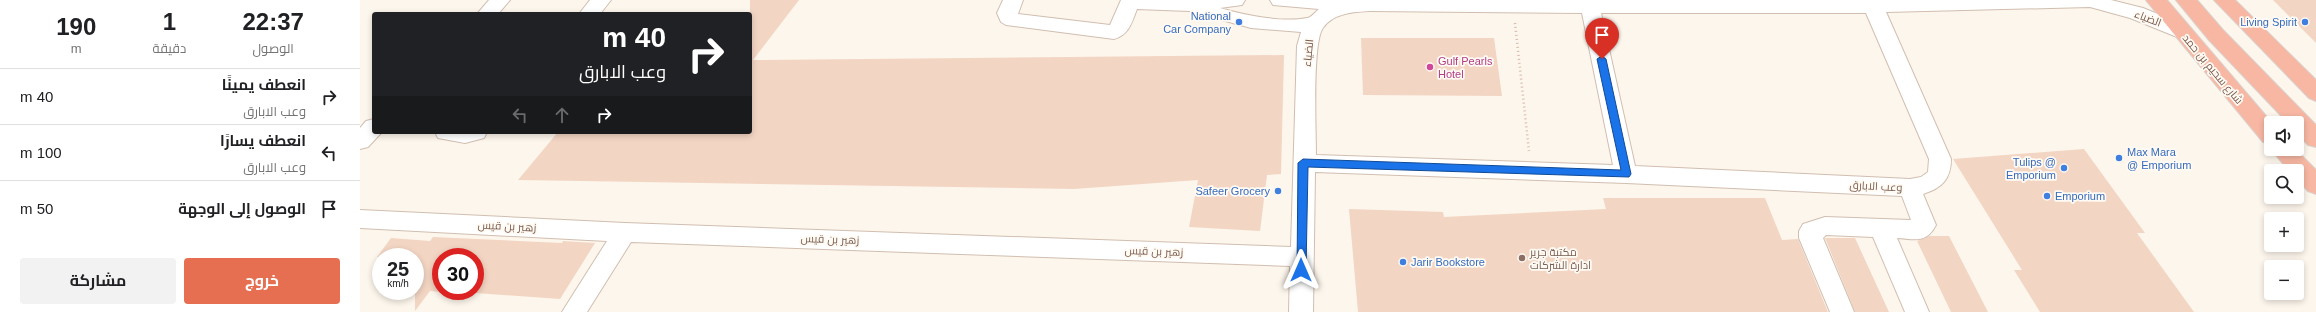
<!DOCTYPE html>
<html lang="ar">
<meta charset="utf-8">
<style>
:root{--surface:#fff;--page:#f2f2f2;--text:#202124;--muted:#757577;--line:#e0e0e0;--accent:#e76f51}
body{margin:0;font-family:Helvetica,Cairo,sans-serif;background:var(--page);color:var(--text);direction:rtl;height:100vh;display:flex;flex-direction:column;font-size:15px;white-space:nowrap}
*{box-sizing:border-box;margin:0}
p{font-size:13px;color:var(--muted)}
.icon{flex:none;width:22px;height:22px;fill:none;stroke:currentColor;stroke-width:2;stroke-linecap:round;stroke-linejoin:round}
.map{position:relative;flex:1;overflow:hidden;direction:ltr}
.drawer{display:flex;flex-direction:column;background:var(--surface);width:360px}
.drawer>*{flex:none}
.hud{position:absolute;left:12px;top:12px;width:380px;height:122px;border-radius:4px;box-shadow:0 2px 6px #0003;direction:rtl;background:#202124;color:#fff;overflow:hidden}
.buttons{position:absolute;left:1904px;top:116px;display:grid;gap:8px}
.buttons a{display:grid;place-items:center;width:40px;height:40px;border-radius:4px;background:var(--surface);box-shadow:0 2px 6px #0003;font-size:20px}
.speed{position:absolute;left:12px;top:248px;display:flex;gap:8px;font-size:20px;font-weight:700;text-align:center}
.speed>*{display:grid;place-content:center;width:52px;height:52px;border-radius:50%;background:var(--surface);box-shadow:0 2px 6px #0003;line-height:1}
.speed small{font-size:10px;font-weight:400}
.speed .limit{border:6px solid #d22;background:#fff;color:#111}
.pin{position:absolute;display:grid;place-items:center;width:34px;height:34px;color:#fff;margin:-41px -17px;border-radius:50% 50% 50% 0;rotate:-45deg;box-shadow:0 0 4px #0007}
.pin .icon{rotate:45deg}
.me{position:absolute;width:44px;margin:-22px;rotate:0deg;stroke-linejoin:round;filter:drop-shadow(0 0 3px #0008)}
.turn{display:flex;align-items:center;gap:14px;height:84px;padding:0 20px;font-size:18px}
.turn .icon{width:52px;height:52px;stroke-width:2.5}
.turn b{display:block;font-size:28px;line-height:34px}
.lanes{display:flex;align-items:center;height:38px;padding:0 20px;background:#0003;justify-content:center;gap:20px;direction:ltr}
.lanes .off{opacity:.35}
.eta{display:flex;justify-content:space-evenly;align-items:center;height:68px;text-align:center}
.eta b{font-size:24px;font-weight:700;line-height:28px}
.primary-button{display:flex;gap:8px;margin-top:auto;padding:8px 20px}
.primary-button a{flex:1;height:46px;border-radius:4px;background:var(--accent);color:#fff;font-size:16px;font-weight:700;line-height:46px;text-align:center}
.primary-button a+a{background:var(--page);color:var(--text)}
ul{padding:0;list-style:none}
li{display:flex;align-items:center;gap:12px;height:56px;padding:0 20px;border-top:1px solid var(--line)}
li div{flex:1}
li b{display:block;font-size:15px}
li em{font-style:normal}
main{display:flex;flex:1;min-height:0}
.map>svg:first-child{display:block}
</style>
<main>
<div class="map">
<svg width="1956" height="312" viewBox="0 0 1956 312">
<rect width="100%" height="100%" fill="#fdf6ec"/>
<!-- building -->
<path fill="#f3d5c3" d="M390 0H439L393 60 924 55 921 174 907 175 900 231 829 227 838 180 714 189 158 180 198 132H390Z
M1913 0H1956V43Z
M1001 38H1134L1142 96 1003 95Z
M1724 149 1785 233H1777L1834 312H1680L1654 270H1662L1593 159Z
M1243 198H1405L1422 240 1438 239 1468 312H998L989 209 1083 212 1084 217 1246 209Z
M1569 236H1589L1628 312H1591L1557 241Z
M73 237 202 243 203 241 235 243 200 299 115 293V257H81V292L70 291 55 311V257H17L31 238 70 241Z
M1465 238H1495L1529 312H1495Z"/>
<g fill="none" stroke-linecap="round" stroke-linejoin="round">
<!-- minor casing -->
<g stroke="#d1beb0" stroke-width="2">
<path id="minor" d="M129 0H150L138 14H117Z
M230 0H251L240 14H219Z
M643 0H663L658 14 750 25 761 0H885L882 5 860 8C884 15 922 23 947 18 951 18 955 12 959 9L913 5 910 0H1751L1783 8 1829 27 1832 32 1829 37 1822 39 1770 18 1730 7 1526 12 1591 159C1591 179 1582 188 1563 194L1576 225C1566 244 1555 239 1537 238L1569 312H1545L1513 237 1466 235 1463 238 1494 312H1470L1439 238V231L1443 224 1465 217 1551 220 1542 196 1266 183 955 172 953 312H929L930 266 271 242 227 312H202L247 241 0 228V210L265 223 931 247 937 46 941 32 891 28 829 11 777 9C772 22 769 35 754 39L646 25 641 22 637 13ZM1010 11 1222 13 1253 165 956 155C956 132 952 42 963 28 973 13 994 12 1010 11ZM1241 13H1506L1569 159 1568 172 1561 177 1550 179 1275 166Z
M14 119V132H22L8 147 0 149V128L6 121Z
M75 132H127L124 138 105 143 78 138Z"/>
</g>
<!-- highway casing -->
<g stroke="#dad1cd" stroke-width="2">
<path id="highway" d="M1786 0H1807L1912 123 1911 144 1903 142Z
M1816 0H1837L1863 30 1956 125V147L1948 145 1937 133V123H1928L1849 40Z
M1854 0H1875L1956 80V101L1949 98Z
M1911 149H1935L1956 170V194L1948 191 1937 179V171H1929Z"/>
</g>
<!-- path -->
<path stroke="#d9b8a5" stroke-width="2.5" stroke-dasharray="1 3" stroke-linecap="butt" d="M1155 23 1169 151"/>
<!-- minor -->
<use href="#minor" fill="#fff" fill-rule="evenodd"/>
<!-- highway -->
<use href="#highway" fill="#f7b7a3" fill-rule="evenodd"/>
</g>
<!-- route -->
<path fill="#1a73e8" stroke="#114b97" d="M1242 56 1246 59 1271 174 1269 177 948 167 946 270 944 273H937L938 163 943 159 1261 170 1237 59Z"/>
<!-- markers -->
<g fill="#3f7fe0" stroke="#fffaf3" stroke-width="1.5">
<circle cx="879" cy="22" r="4"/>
<circle cx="1945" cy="22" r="4"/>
<circle cx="1759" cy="158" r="4"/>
<circle cx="1704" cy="168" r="4"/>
<circle cx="918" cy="191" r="4"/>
<circle cx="1687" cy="196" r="4"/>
<circle cx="1043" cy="262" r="4"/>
</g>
<circle fill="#d1479c" stroke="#fffaf3" stroke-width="1.5" cx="1070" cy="67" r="4"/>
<circle fill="#8d6e63" stroke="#fffaf3" stroke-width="1.5" cx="1162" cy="258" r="4"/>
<g text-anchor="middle" stroke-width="3.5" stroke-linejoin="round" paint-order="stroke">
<!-- shop labels -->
<g font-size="11" fill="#366cbe" stroke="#fffaf3" text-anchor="end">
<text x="871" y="20">National<tspan x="871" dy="13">Car Company</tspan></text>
<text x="1937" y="26">Living Spirit</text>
<text x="1767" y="156" text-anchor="start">Max Mara<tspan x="1767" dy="13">@ Emporium</tspan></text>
<text x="1696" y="166">Tulips @<tspan x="1696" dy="13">Emporium</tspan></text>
<text x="910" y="195">Safeer Grocery</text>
<text x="1695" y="200" text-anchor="start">Emporium</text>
<text x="1051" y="266" text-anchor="start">Jarir Bookstore</text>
</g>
<!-- street labels -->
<g font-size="11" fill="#7a5c4d" stroke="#fffaf3">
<text transform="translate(1788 18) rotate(21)" y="4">الضياء</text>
<text transform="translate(948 53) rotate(-84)" y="4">الضياء</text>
<text transform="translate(1853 69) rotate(50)" y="4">شارع سحيم بن حمد</text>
<text transform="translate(1516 186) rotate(3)" y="4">وعب الابارق</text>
<text transform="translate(147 226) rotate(3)" y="4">زهير بن قيس</text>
<text transform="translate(470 239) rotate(2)" y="4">زهير بن قيس</text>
<text transform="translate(794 251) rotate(2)" y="4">زهير بن قيس</text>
</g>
<!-- hotel labels -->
<g font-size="11" fill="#b23c85" stroke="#fffaf3" text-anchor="start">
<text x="1078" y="65">Gulf Pearls<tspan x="1078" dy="13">Hotel</tspan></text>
</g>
<!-- education labels -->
<g font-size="11" fill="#785e54" stroke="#fffaf3" text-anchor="start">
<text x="1170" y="256">مكتبة جرير<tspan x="1170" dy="13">ادارة الشركات</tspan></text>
</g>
</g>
</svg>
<div class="buttons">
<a><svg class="icon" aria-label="sound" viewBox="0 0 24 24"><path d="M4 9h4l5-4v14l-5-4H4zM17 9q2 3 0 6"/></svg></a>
<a><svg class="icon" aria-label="search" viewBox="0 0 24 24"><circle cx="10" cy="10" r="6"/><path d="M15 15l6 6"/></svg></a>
<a>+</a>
<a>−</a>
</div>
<div class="speed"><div>25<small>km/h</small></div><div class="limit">30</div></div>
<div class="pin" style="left:1242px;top:59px;background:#d93025"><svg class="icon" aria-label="arrive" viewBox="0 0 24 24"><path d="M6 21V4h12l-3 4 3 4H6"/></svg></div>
<svg class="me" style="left:941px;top:270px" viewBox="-20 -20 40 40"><path d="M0-17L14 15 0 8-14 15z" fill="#1a73e8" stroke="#fff" stroke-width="4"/></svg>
<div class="hud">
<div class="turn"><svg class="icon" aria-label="right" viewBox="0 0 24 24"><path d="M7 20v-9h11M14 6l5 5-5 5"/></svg><div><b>40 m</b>وعب الابارق</div></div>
<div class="lanes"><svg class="icon off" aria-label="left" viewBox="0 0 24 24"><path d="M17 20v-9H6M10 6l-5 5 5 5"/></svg><svg class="icon off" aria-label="ahead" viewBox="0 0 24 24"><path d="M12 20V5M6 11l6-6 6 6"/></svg><svg class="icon" aria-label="right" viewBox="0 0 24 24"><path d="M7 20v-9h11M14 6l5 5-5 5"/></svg></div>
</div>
</div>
<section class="drawer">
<div class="eta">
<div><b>22:37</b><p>الوصول</p></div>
<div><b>1</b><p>دقيقة</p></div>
<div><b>190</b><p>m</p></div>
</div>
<ul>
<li><svg class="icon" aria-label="right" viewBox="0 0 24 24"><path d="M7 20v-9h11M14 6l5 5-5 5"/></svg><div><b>انعطف يمينًا</b><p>وعب الابارق</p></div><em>40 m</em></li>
<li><svg class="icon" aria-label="left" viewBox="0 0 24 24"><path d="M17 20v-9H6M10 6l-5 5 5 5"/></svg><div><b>انعطف يسارًا</b><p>وعب الابارق</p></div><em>100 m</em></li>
<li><svg class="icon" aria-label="arrive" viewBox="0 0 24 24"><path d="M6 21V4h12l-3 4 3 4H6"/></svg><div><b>الوصول إلى الوجهة</b></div><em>50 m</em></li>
</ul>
<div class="primary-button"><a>خروج</a><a>مشاركة</a></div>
</section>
</main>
